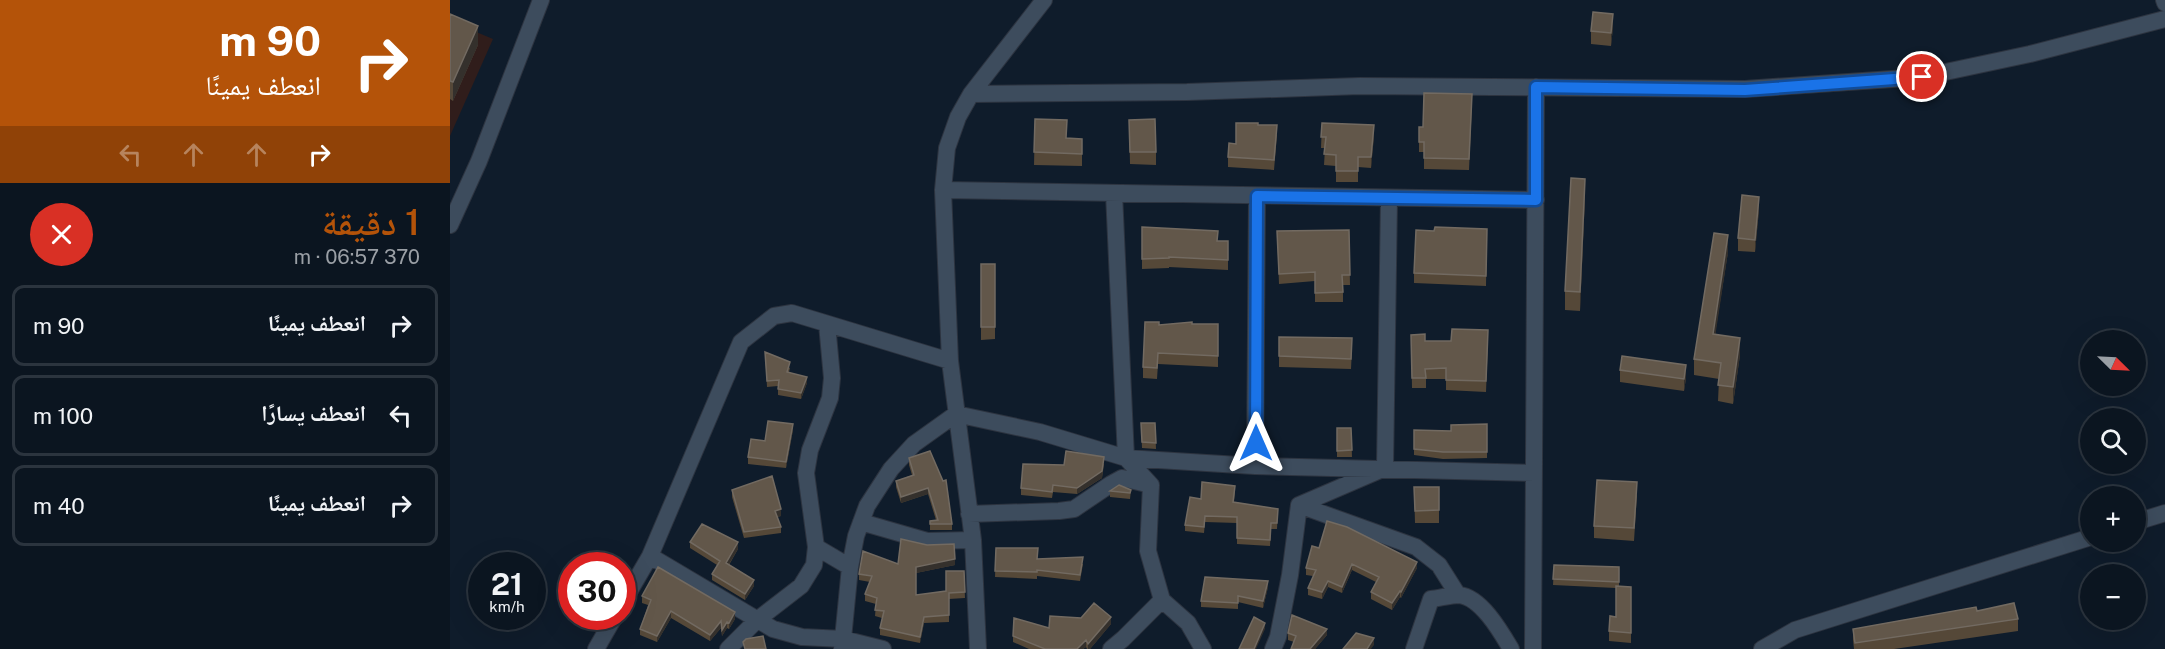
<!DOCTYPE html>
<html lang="ar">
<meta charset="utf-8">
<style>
:root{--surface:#0b1520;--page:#141e29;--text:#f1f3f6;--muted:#9a9fa5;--line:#2b343e;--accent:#b45309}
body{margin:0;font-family:"Public Sans","Noto Naskh Arabic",sans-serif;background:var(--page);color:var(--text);direction:rtl;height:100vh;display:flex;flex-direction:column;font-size:22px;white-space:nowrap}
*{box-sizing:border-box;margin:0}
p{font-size:20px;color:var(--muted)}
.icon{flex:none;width:33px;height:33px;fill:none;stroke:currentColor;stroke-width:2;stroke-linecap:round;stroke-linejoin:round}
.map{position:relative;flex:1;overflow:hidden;direction:ltr}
.details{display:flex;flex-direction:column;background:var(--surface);width:450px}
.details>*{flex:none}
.hud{background:#b45309;color:#fff;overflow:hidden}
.needle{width:39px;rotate:114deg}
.tools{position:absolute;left:1630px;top:330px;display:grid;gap:12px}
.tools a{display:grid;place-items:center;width:66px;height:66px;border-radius:50%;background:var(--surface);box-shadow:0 6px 24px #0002,0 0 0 2px var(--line);font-size:30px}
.speed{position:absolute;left:18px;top:552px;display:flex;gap:12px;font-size:30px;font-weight:700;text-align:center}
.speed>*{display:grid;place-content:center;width:78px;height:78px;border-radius:50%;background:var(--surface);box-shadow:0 6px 24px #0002,0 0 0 2px var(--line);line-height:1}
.speed small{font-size:15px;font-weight:400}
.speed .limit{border:9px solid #d22;background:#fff;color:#111}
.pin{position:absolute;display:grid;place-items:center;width:51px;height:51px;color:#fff;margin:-26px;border:3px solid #fff;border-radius:50%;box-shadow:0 2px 6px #0007}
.me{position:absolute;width:66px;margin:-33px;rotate:0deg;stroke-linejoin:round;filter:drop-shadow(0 0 4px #0008)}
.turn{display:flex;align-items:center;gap:21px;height:126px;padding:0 30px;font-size:27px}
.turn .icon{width:78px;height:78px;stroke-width:2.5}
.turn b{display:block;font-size:42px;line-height:51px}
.lanes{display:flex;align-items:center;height:57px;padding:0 30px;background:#0003;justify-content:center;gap:30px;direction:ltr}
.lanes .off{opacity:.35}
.round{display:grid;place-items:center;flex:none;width:63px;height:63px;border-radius:32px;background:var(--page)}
.summary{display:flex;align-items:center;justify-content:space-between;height:102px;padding:0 30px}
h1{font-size:36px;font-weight:600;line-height:45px;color:var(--accent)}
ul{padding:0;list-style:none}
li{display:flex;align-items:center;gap:18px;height:81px;margin:0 12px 9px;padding:0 18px;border:3px solid var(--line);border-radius:12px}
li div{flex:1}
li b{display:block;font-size:22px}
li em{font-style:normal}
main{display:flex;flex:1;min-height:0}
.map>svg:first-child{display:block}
</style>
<main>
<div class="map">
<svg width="1715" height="649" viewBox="0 0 1715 649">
<rect width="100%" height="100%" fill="#0f1c2b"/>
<!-- medical -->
<path fill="#301d1b" d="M0 21 43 39 0 136Z"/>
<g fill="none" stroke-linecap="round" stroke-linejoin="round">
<!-- minor casing -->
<g stroke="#2d3440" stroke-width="18">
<path id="minor" d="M1714 0 1715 3
M521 94 737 92 910 86 1295 89 1472 77 1580 54 1715 19
M493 190 1086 200
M664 193 676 458 701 485 698 551 712 600 738 623 753 649
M0 225 29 161 91 0
M805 466 807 196
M849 505 966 547 989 565 1008 595
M519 514 609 511 624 509 661 484 672 478 701 485
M411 522 477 541 523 540
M1686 522 1715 513
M366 547 400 567
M200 556 323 629 352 637 393 639 433 649
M172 604 200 556 291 342 324 316 342 313 500 361
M146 649 165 616
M278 649 307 620 351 586 364 565 366 547 356 473 360 450 380 398 382 378 377 324
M392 649 400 567 406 536 417 506 441 469 464 444 506 414 590 432 676 458 805 466 1084 473
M528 649 523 540 500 361 493 190 497 148 508 117 521 94 594 0
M661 649 673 639 712 600
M823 649 828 637 840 575 849 505 935 468 939 198
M964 649 981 599C990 598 1001 595 1009 595 1031 597 1051 632 1061 649
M1083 649 1086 87
M1312 649 1345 630 1641 537"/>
</g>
<!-- minor -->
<use href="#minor" stroke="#3d4c5d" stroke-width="16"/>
</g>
<!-- wall -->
<path fill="#554838" d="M0 14 28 45 3 101 0 99Z
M1163 27 1161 46 1141 44V31Z
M1022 104 1019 170 974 169V152H969V137L973 127Z
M585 119 617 138 632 152V166L584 165Z
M679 120 706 152V165L680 164Z
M872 123 924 136 921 168 908 167V182H886V166L874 165 875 148H871Z
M808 125 827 135 824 170 778 167V157L786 144Z
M1135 197 1130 311 1115 310V291Z
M1309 210 1305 252 1288 251V238Z
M692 227 768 241H778V270L719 267V268L692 269Z
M1037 229 1036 286 964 283V273L984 231Z
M899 230 900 285H893V302H865V281L829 284 827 231Z
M1278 252 1265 334 1290 355 1283 404 1268 401 1269 379 1244 375V359Z
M531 264H545V339L531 340Z
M742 324H768V367L708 364 707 379 693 378V367L709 325Z
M961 335 975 341H1038L1036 392 996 390V379H976V388H962Z
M829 337 902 349 901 369 829 367Z
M315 352 340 368 339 372 357 383 351 399 328 395V386L317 387Z
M1170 370 1236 378 1234 391 1170 382Z
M691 423H705L706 449 692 448Z
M1037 424V458L993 459 964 455V430L1001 431Z
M887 428H901L902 457H887Z
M343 430 336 468 298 464V457L315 441Z
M459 458 502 524V530H480V521L486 520 478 494 451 503 446 487V481L462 475 459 465Z
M654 464 652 478 627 494 603 492 602 498 571 495V488L614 465Z
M964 487H989V523H965Z
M282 490 331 516 327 517 331 527V533L294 538 282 497Z
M681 490 680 499 660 497V491Z
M785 492 784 502 828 509 827 529H821L820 546 787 544V523L755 522 754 533 735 531V525L751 499Z
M1187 495 1184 541 1144 538V526Z
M240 542 288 549 279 565 304 586 295 600 262 580V574L267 565 240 548Z
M862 546 967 568 951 598 950 597 942 610 921 599V592L926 582 902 570 892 593 878 587 872 599 858 595V588L863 576 856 575V568Z
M546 548 588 559 633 564 630 581 587 576V579L545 577Z
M448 564 505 565 466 573V595L496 591 514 571 515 598 499 599V622L474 623 470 643 430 635V628L432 618 425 616 426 604 415 601V594L420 582 409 580V574Z
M1104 565 1169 567V587H1181V643L1159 641V631L1166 617V588L1103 585Z
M818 587 813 608 788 602V609L751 607V601Z
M192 596 285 619 279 629 277 628 272 636 271 628 260 641 221 618 207 642 190 635V629L198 605 192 603Z
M1527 611 1568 619V631L1444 649H1404L1403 640V629Z
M661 624 640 649H637L636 647 633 649H579L563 642V636Z
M838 633 877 635 865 649H841L844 642 838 640Z"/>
<!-- shaded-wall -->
<path fill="#34302c" d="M1163 14V27L1161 46V33Z
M28 26V45L3 101V82Z
M924 125V136L921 168V157Z
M1135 179V197L1130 311V292Z
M1309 197V210L1305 252V240Z
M1278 235V252L1263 351V334Z
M1290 338V355L1283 404V387Z
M1236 365V378L1234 391V379Z
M357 377V383L351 399V393Z
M343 424V430L336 468V462Z
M654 457 652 478 627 494V488Z
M478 488V494L451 503V497Z
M331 509V516L325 517V511Z
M288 542V549L276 569V563Z
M505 559V565L466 573V567Z
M967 562V568L951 598V592Z
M902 564V570L892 593V587Z
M304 580V586L295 600V594Z
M818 581V587L813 608V601Z
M878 581V587L872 599V592Z
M950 591V597L942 610V603Z
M221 611V618L207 642V636Z
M285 612V619L279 629V623Z
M474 617V623L470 643V637Z
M661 617V624L640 649H638V644Z
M271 621V628L260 641V635Z
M277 622V628L272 636V630Z
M815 623V629L806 649H804Z
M877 629V635L865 649H860Z
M924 638V645L921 649H917Z
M636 640V647L633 649H627Z"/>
<!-- building -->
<path fill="#62574a" stroke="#726a61" stroke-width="1.5" d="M1143 12 1163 14 1161 33 1141 31Z
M0 14 28 26 3 82 0 81Z
M974 93 1022 94 1019 159 974 158V142H969V127H973Z
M585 119 617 120 616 138 632 139V154L584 152Z
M705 119 706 152H680L679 120Z
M786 123H808V125H827L824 160 778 157 779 143 786 144Z
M872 123 924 125 921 157H908V171H886V155L874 154 876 137H871Z
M1121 178 1135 179 1130 292 1115 291Z
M1292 195 1309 197 1305 240 1288 238Z
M692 227 768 231 767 241H778V260L719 257V258L692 259Z
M985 227 1037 229 1036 276 964 273 966 230 984 231Z
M899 230 900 275H892L893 292 865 293V272L829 274 827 231Z
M1264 233 1278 235 1263 334 1290 338 1283 387 1268 385 1271 363 1244 359Z
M531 264H545V327H531Z
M695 322H709V325L742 322V324H768V356L708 353 707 368 693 367Z
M1002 329 1038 330 1036 381 996 380V368L975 369 976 378H962L961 335 975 334V341H1001Z
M829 337 902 338 901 359 829 356Z
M315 352 340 362 337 372 357 377 351 393 328 389 329 380 317 381Z
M1172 356 1236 365 1234 379 1170 370Z
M318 421 343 424 336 462 298 457 301 439 315 441Z
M691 423H705L706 443 692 442Z
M1037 424V452H993L964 449V430L1001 431V425Z
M887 428H901L902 450 887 451Z
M480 451 493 481 496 480 502 524H480V521L488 520 478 488 451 497 446 481 464 475 459 458Z
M616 451 654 457 652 471 627 488 603 485 602 492 571 488 573 464 614 465Z
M322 476 331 509 325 511 331 527 294 532 282 490Z
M1147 480 1187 482 1184 528 1144 526Z
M752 482 785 486 783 502 828 509 827 523H821L820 540 787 538V517L755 516 754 527 735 525 740 497 751 499Z
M669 485 681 490 680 493 660 491Z
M964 487H989V510L965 511Z
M877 521 897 527 967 562 951 592 950 591 942 603 921 592 929 577 902 564 892 587 878 581 872 592 858 588 866 570 856 568 862 546 869 548Z
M252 524 288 542 276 563 304 580 295 594 262 574 270 561 240 542Z
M451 539 477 545 504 544 505 559 466 567V595L496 591V571H514L515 592 499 593V615L474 617 470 637 430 628 434 611 425 610 427 598 415 594 422 576 409 574 413 551 448 564Z
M546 548H588L587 559 633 557 630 575 587 570V572L545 571Z
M1104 565 1169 567V582L1103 579Z
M208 567 285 612 279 623 277 622 272 630 271 621 260 635 221 611 207 636 190 629 201 600 192 596Z
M755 577 818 581 813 601 788 596V603L751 601Z
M1166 586 1181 587V633L1159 631 1160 616 1166 617Z
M644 603 661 617 638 644 636 640 627 649H595L563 636 564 618 599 628 600 616 631 618Z
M1564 603 1568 619 1405 643 1403 629 1526 607 1527 611Z
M842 615 877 629 860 649H841L846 636 838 633Z
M804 617 815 623 804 649H789Z
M906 633 924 638 917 649H893Z
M313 636 316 649H295L293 642 296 639Z"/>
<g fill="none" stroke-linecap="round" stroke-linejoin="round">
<!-- route casing -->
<g stroke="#114b97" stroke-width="15">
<path id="route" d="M806 443 807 196 1086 200V87L1295 90 1472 77"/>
</g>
<!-- route -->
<use href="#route" stroke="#1a73e8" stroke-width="10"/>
</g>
</svg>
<div class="tools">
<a><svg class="needle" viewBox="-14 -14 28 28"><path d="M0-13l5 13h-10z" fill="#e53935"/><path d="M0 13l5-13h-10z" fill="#9a9fa5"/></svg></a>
<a><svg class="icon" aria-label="search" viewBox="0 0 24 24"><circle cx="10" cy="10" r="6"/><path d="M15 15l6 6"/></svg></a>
<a>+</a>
<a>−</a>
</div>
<div class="speed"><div>21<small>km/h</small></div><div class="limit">30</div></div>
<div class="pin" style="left:1472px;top:77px;background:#d93025"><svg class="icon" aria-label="arrive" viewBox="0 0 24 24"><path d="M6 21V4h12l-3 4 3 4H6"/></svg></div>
<svg class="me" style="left:806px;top:443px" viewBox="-20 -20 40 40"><path d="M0-17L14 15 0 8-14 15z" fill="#1a73e8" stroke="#fff" stroke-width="4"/></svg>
</div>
<section class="details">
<div class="hud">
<div class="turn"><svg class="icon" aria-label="right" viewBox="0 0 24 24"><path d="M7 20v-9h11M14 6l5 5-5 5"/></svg><div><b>90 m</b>انعطف يمينًا</div></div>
<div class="lanes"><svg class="icon off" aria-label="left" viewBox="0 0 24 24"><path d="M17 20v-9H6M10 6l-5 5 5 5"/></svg><svg class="icon off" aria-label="ahead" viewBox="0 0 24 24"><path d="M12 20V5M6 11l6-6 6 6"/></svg><svg class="icon off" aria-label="ahead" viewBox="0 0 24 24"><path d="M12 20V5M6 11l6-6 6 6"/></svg><svg class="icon" aria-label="right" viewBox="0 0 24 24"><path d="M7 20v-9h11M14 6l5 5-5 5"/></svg></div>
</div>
<div class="summary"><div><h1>1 دقيقة</h1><p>370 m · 06:57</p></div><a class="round" style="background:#d93025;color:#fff"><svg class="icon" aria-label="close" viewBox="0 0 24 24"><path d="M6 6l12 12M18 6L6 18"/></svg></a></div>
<ul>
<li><svg class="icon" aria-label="right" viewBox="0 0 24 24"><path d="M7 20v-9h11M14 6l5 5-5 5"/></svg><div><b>انعطف يمينًا</b></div><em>90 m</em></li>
<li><svg class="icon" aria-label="left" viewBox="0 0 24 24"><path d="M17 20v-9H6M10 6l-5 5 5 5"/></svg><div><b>انعطف يسارًا</b></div><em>100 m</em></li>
<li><svg class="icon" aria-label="right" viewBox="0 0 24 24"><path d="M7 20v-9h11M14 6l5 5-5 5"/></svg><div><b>انعطف يمينًا</b></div><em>40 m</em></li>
</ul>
</section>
</main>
